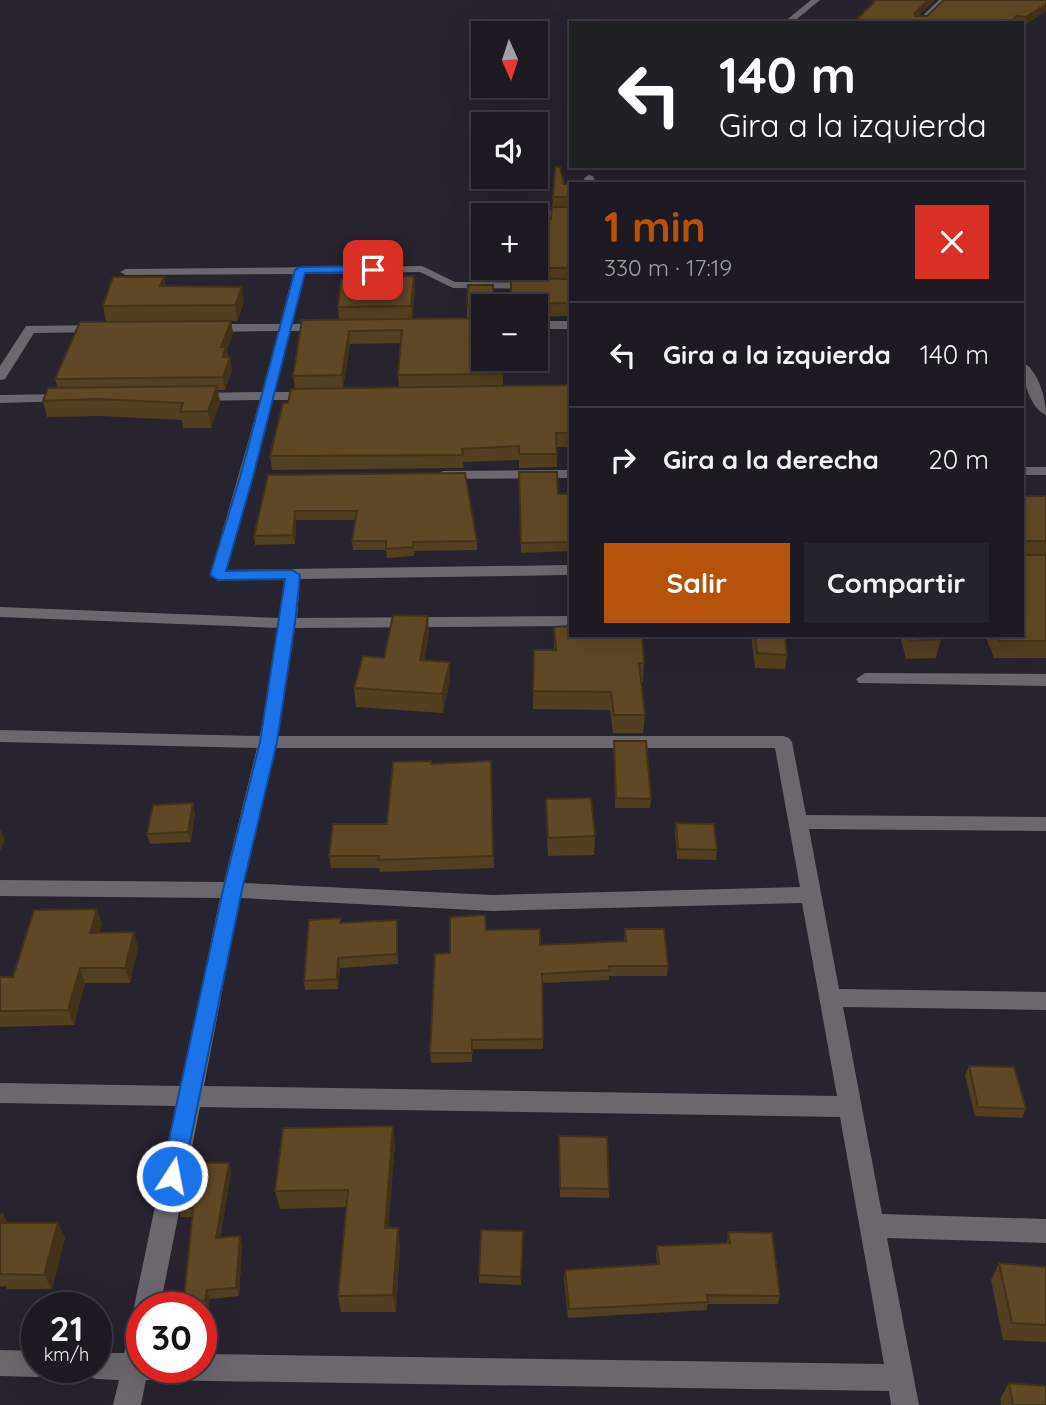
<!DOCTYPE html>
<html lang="es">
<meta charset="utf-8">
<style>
:root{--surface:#1d1a23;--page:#25232b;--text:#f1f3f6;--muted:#a0a1a6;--line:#3b3841;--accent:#b45309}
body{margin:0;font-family:Quicksand,sans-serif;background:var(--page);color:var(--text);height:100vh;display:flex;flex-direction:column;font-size:26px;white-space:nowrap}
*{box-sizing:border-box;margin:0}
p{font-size:23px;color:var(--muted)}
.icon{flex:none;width:38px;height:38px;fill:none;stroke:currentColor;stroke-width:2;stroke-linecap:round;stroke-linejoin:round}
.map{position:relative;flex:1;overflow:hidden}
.drawer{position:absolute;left:569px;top:182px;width:455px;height:455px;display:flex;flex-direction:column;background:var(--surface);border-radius:0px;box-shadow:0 7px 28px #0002,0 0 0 2px var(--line)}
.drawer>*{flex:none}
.hud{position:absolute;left:569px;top:21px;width:455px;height:147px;border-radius:0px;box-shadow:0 7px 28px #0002,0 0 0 2px var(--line);background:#202124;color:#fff;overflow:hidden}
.needle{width:46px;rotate:177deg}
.fabs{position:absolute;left:471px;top:21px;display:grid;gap:14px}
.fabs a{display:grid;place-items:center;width:77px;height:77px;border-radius:0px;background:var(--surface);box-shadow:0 7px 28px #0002,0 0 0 2px var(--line);font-size:35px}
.speed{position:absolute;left:21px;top:1292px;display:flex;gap:14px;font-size:35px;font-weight:700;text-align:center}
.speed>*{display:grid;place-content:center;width:91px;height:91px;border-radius:50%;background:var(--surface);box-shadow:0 7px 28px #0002,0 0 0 2px var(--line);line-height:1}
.speed small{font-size:18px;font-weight:400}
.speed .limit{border:10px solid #d22;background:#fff;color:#111}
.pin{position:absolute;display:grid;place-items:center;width:60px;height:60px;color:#fff;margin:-30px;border-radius:14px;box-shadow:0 4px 10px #0006}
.me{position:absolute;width:77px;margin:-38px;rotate:11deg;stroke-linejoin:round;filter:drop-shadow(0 0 5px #0008)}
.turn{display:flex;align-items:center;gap:24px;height:147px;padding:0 35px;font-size:32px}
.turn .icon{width:91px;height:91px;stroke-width:2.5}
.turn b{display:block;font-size:49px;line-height:60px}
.round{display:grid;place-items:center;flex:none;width:74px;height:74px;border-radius:0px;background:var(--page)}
.summary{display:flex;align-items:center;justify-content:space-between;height:119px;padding:0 35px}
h1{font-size:42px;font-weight:700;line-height:52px;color:var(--accent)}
.primary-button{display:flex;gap:14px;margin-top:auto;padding:14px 35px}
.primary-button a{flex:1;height:80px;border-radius:0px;background:var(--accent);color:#fff;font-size:28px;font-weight:700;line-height:80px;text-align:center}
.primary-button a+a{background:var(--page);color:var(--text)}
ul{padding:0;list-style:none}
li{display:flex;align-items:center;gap:21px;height:105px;padding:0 35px;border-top:2px solid var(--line)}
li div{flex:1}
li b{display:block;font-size:26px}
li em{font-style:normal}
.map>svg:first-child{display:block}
</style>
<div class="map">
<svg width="1046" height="1405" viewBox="0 0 1046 1405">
<rect width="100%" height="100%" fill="#27232f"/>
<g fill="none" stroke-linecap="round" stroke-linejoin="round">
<!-- minor -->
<path fill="#6a686e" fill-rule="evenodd" d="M811 0H820L792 23H783Z
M939 0H947L924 23H915Z
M589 175 593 176 596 184H586L584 178Z
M503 211H570V217L499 215Z
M422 266 455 282 570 283V289L453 288 420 272 305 274 292 324 324 323 330 327 324 331H290L275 392H312L319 396 312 400H273L227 570 570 565V575L300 579 297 618 570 616V626L295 628 278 736H783L789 738 792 742 806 815 1046 817V831L809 829 839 989 1046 992V1010L843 1007 882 1214 1046 1219V1243L887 1238 919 1405H891L889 1391 146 1380 141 1405H113L119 1380 96 1379 86 1376 83 1367H96V1353H124L133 1323 142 1319V1367H201V1354L884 1364 840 1117 200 1107 160 1307H142V1318L138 1316 134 1307 176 1106 0 1103V1083L181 1086 220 898 0 896V880L224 882 257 748 0 742V730L260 736 279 628 0 617V607L280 618 284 579 218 580 210 575 260 400 196 401 189 397 196 393 262 392 278 331 209 332 203 328 209 324H280L293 274 126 275 120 272 126 269ZM276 748H775L800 887 493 895 244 883ZM240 898 493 911 802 903 837 1096 204 1086Z
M536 321H570V329H536Z
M100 325 106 329 104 332 34 333 5 379 0 380V366L26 326Z
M1022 362C1038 369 1046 399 1046 415 1030 409 1022 378 1022 362Z
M67 394 74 398 72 401 0 403V395Z
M1022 467H1046V475H1022Z
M570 470V478L443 479 436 475 443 471Z
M865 673 1046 674V686L859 683 856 679Z
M0 1350 37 1351V1367H49L47 1374 37 1377 0 1376Z"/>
</g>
<!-- wall -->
<path fill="#523e20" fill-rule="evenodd" d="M935 0 918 16H927L1046 0 1024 26H1022V23H853Z
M564 184H570V316L536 317V306H511V268L551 219 553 197Z
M164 277 165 286 244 302 237 321H231L233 333 227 350 232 370 225 390H218L220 403 211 428H183L182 420 100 416 47 417 43 401 58 388 55 379 106 322 103 306Z
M415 289 412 319 467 318V306H483V359L503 374V386L570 385V447H557V467L519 468V460L463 462 464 468 272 470 270 456 288 403 295 389 293 376 339 319 338 307ZM400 343 398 375 399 387 343 388 350 344Z
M519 472 558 494H570V551L521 553Z
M268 475 477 541V550L414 551V556L387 558 386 550H353L352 541 356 520H296L295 544 255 545 254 536Z
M1022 496H1046V658H994L985 635H1022Z
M554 627 644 663 643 682H641L645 715 643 733H613L610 710 533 709 534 650H554Z
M429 634 424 660 450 662V680L443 713 356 707 354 688 384 658Z
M751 635H785L787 655 785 669 755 668Z
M900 635H939L941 639 936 658 906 659Z
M614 741 651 799 650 808H615Z
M491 761 494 868 380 872 379 868H331L329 856 387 824 431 764Z
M546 799 595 836 594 855 548 856 546 817Z
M195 813 191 842 150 844 147 834Z
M676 823 717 850 716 860 677 859 675 833Z
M341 923 398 929V964L340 968 338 989 305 990 304 981Z
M102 924 99 933 138 947 130 983H85L74 1025 0 1027V977H13Z
M625 929 668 966 667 976H609V980L542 983 543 1049H472V1062L431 1063 430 1053 450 953 486 930 540 945 624 941Z
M969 1066 1026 1109 1022 1118 975 1116 965 1075Z
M395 1144 388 1228 400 1245 396 1312H341L338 1296 347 1207 280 1209 275 1191Z
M559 1145 609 1189V1198L560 1197Z
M231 1172 220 1238 242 1245 239 1296 210 1299 208 1310 201 1309V1307H187L184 1299 192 1217H181L178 1208Z
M0 1214 8 1223H58L65 1238 52 1289H7L6 1286 0 1287Z
M523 1231 521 1285 479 1283V1275Z
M728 1232 780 1296 778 1304H708L706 1310 568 1318 564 1279 565 1270 657 1264 656 1254 657 1246 727 1243Z
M999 1263 1046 1267V1342L1003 1340 991 1280Z
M1009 1383 1046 1405H1001L1000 1399Z"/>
<!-- shaded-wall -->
<path fill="#42321a" d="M928 0H935L913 21 915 13Z
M1046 4V11L1024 26 1026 17Z
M1017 16 1015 23H1008Z
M414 276 415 289 412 319 411 306Z
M164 277 167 292 160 286Z
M242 287 244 302 237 321 235 305Z
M231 321 233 333 227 350 228 360 230 357 232 370 225 390 223 377 221 347Z
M349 331 350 344 343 389 342 375Z
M217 386 220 403 211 428 208 411Z
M295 511 296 520 295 544 293 535Z
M428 616 429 634 421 678 420 660Z
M450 662V680L443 713 442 694Z
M193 803 195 813 191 842 188 832Z
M0 828 5 840 0 852Z
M97 909 102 924 95 948 90 933Z
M397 920 398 929V964L397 954Z
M134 932 138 947 130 983 125 968Z
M338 958 340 968 338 989 337 979Z
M80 968 85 983 74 1025 68 1010Z
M393 1126 395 1144 387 1245 385 1228Z
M229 1163 231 1172 219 1247 216 1238Z
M3 1214 11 1229 1 1223Z
M58 1223 65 1238 52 1289 44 1275Z
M398 1228 400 1245 396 1312 393 1295Z
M240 1236 242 1245 239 1296 236 1288Z
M207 1290 210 1299 208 1310 205 1301Z"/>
<!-- building -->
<path fill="#5f4825" stroke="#42321a" stroke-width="2" d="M876 0H928L915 13V16H927L944 0H1046V4L1026 17 1017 16 1008 23H853Z
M555 167H560L564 184H570V197H553Z
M552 207H570V268H536V219H551Z
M414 276 411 306 338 307 341 279Z
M113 277H164L160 286 242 287 235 305 103 306Z
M511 278 570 279V303L511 304Z
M468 285H493L495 306H467Z
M483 318V359H501L503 374 398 375 402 330 349 331 342 375 293 376 302 320Z
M231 321 221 347H226L223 357H230L223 377 55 379 80 322Z
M570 385V433H556L557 454H519V446L462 449 463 455 270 456 283 403H288L291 389Z
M217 386 208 411 180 412 183 403 96 399 43 401 48 388Z
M519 472H557L558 494H570V542L521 543Z
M465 473 477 541 413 542V547L386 549V541H352L357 511H295L293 535 254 536 268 475Z
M1022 496H1046V541H1025V555H1046V641H999L997 635H1022Z
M393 615 428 616 420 660 450 662 442 694 354 688 363 656 384 658Z
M570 626V635H642L644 663H639L645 715H614L611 692 533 691 534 650H556L554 627Z
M755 635H785L787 655 757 653Z
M909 635H939L941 639 910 641Z
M614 741H646L651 799 616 798Z
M431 761V764L491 761 493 856 378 860 379 856H329L333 824H387L393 762Z
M591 798 595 836 548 838 546 799Z
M193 803 188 832 147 834 153 805Z
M676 823 714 824 717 850 678 849Z
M97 909 90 933 134 932 125 968H80L68 1010 0 1011V977H13L34 910Z
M485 915 486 930 540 929V945L626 941 625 929H664L668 966H609L610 970 542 974 543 1039 472 1040V1053H430L435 954 450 953V917Z
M341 918 340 923 397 920V954L338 958 337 979 304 981 309 920Z
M969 1066 1014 1067 1026 1109 978 1107Z
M393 1126 385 1228H398L393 1295 338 1296 348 1190 275 1191 283 1128Z
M559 1136 607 1137 609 1189 560 1188Z
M187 1163H229L216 1238 240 1236 236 1288 207 1290 205 1301 184 1299 193 1208H178Z
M0 1214H3L1 1223H58L44 1275 0 1274Z
M481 1230 523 1231 521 1277 479 1275Z
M728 1232 772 1233 780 1296 707 1295 708 1302 569 1309 565 1270 659 1264 657 1246 730 1243Z
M999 1263 1046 1267V1325L1012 1323Z
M1009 1383 1046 1386V1405H1013Z"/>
<!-- route -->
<path fill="#1a73e8" stroke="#114b97" stroke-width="2" d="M373 266 377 267V272L305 273 253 477 226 571 292 570 300 575 295 623 277 742 242 890 183 1176 180 1184 172 1187 165 1184 161 1176 223 890 260 742 285 579 218 580 210 575 240 477 295 270 300 267Z"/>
</svg>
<div class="fabs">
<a><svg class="needle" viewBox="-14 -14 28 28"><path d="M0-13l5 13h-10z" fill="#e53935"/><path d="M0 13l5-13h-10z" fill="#a0a1a6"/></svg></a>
<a><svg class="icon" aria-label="sound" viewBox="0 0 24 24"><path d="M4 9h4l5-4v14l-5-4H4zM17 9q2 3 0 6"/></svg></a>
<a>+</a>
<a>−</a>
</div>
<div class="speed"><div>21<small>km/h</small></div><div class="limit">30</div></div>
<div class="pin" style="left:373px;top:270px;background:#d93025"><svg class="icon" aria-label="arrive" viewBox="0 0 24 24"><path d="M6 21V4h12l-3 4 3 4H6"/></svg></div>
<svg class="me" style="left:172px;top:1176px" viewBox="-20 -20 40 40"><circle r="17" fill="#1a73e8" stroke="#fff" stroke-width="3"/><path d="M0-11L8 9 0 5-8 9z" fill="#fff"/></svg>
<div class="hud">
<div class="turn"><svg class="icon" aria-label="left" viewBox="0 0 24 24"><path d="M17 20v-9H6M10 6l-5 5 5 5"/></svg><div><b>140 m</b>Gira a la izquierda</div></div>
</div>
<section class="drawer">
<div class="summary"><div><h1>1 min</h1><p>330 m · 17:19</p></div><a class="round" style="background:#d93025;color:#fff"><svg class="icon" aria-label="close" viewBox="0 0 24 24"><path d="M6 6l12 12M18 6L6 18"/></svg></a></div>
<ul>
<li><svg class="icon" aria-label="left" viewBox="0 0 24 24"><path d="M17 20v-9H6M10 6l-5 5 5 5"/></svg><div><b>Gira a la izquierda</b></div><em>140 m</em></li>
<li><svg class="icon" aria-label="right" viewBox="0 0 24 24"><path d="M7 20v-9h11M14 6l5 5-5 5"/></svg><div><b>Gira a la derecha</b></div><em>20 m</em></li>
</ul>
<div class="primary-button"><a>Salir</a><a>Compartir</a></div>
</section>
</div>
